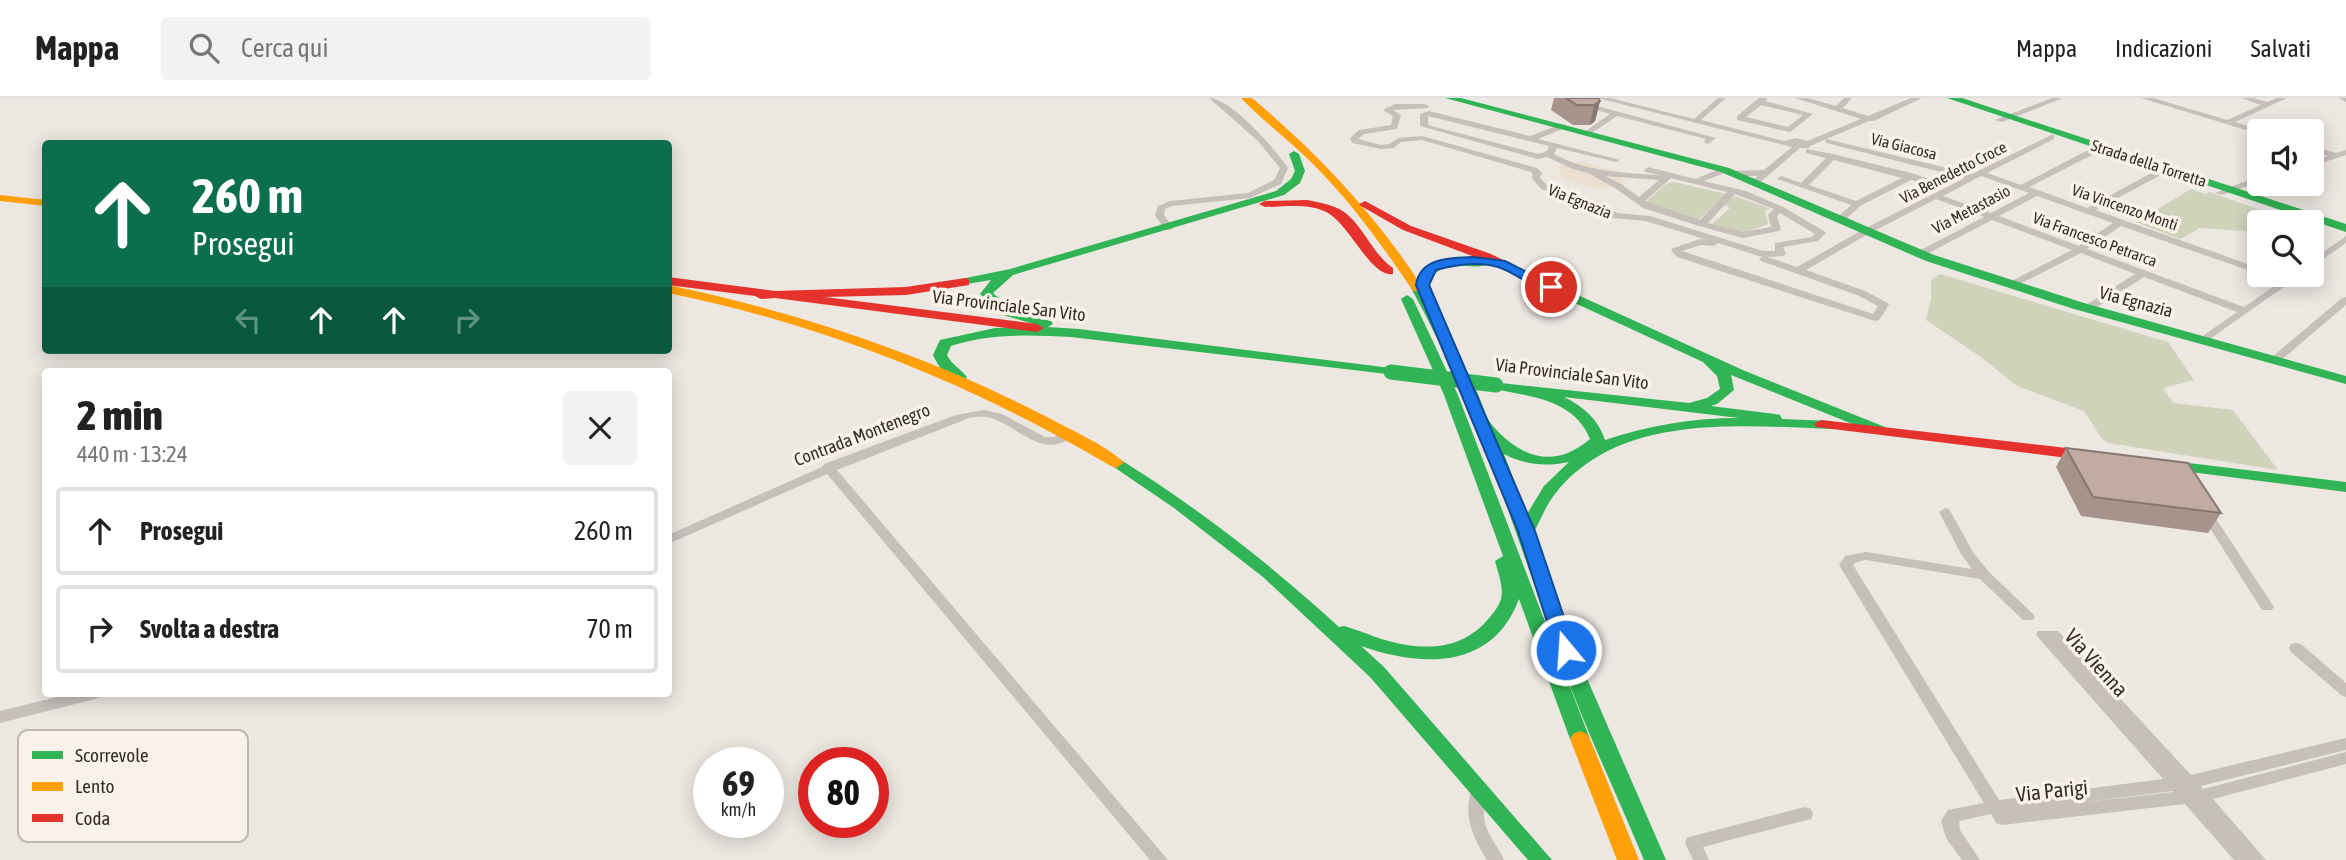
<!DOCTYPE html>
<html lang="it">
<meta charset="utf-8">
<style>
:root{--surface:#fff;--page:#f2f2f2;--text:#222;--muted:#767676;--line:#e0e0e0}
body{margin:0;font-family:"Asap Condensed",sans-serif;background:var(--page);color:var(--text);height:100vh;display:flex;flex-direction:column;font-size:26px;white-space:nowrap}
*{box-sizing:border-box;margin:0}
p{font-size:23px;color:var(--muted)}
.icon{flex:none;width:38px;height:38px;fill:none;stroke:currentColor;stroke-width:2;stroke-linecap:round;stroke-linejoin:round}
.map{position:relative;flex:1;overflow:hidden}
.side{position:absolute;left:42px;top:270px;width:630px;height:329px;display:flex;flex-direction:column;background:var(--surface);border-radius:7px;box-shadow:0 4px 18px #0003}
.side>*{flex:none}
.hud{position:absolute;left:42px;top:42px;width:630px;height:214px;border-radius:7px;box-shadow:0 4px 18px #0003;background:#0b6e4f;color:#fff;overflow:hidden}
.tools{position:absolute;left:2247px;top:21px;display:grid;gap:14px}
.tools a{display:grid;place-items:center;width:77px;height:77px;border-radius:7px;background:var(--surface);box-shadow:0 4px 18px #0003;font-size:35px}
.speed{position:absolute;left:693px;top:649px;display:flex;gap:14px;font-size:35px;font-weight:700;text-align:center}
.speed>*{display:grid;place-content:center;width:91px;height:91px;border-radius:50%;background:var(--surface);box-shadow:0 4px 18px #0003;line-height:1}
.speed small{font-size:18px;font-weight:400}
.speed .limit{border:10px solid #d22;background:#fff;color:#111}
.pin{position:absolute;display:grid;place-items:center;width:60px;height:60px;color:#fff;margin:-30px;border:4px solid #fff;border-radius:50%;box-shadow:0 2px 7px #0007}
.me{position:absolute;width:77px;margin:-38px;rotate:342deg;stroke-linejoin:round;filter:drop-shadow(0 0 5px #0008)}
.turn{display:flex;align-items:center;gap:24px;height:147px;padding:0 35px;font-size:32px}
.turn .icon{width:91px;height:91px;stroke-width:2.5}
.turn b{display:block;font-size:49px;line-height:60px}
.lanes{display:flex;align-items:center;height:66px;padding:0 35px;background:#0003;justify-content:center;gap:35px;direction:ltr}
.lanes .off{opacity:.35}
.round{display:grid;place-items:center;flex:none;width:74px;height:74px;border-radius:7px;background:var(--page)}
.summary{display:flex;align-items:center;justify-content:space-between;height:119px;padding:0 35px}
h1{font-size:42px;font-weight:800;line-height:52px}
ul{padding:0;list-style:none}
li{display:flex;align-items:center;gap:21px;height:88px;margin:0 14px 10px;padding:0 21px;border:4px solid var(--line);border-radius:7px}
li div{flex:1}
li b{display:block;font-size:26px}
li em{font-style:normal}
header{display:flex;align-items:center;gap:42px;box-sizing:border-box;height:98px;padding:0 35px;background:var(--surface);border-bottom:2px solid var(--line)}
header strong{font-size:33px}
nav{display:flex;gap:38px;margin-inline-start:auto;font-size:24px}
.search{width:490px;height:63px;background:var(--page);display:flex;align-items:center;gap:18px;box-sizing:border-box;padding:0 24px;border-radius:7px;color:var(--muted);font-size:26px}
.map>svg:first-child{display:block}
</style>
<header>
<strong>Mappa</strong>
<div class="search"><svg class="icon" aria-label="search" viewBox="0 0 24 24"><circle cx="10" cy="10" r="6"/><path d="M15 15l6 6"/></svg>Cerca qui</div>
<nav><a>Mappa</a><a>Indicazioni</a><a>Salvati</a></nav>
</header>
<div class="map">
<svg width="2346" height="762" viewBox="0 0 2346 762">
<rect width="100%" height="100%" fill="#ede7e1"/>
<!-- green -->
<path fill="#ced3ba" d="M1674 84 1727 96 1698 122 1650 107 1647 103 1666 86Z
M2191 91 2205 96 2210 94 2293 124H2259V134L2200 130 2180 141 2136 124Z
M1734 98 1772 111 1765 112 1768 126 1744 135 1713 127 1712 126 1730 110 1724 107Z
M1940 176 2168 244 2194 282 2163 290 2173 305 2233 312 2278 372 2108 345 2102 341 2084 313 2017 288 1981 259 1926 222 1931 201V182Z"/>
<!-- plaza -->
<path fill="#ecdfd0" d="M1581 63 1620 74 1625 87 1600 91 1561 80 1558 68Z"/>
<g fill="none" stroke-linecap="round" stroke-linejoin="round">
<!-- street -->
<path fill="#c6bfba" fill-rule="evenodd" d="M1209 0C1231 0 1275 51 1288 70L1281 86 1250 100 1172 108 1165 111 1164 117 1173 130 1171 132H1165L1155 117 1158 108 1170 103 1248 95 1274 82 1280 70 1258 43Z
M1554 0H1567L1716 40 1708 46 1704 44 1706 41 1617 18 1589 37H1586V33L1610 16Z
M1597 0H1610L1694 21 1718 0H1726L1701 22 1784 43 1797 40 1807 43 1861 21 1795 0H1807L1836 8 1844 0H1852L1843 10 1868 18 1911 0H1922L1874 23H1869L1810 48 1809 50H1800L1758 86 1751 84 1758 78H1731L1728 77 1727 74 1704 83 1746 93 1783 109 1824 133 1826 135 1818 143 1783 149 1786 156 1784 158 1767 159 1797 169 1864 131 1965 80 1826 45V41L1972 76 2051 37H2054V41L1987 75 2021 87 2090 51H2096V55L2029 89 2087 110 2155 73H2161V77L2095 112 2259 170V176L2121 128 2087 151 2244 209 2280 184 2266 177H2280L2287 179 2290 177H2301L2204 245 2200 244 2199 242 2200 240 2237 214 2144 179 2091 213H2083V209L2135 176 2081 155 2014 189H2008V185L2072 152 1992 122 1923 158H1917V154L1984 119 1936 101 1870 135 1806 172 1865 193 1888 205 1889 207 1879 222 1875 223 1677 159 1671 152 1673 150 1700 141 1707 142 1646 123 1612 120 1596 109 1541 91 1532 80 1533 76 1531 74 1422 42 1401 44 1394 50 1381 51 1352 45 1350 40 1359 32 1391 27 1393 18 1383 12 1395 6H1425L1429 8 1428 10 1393 12 1401 17 1397 31 1364 36 1358 41 1381 47 1389 46 1399 40 1422 38 1537 70 1542 75 1540 80 1547 87 1602 105 1617 115 1650 118 1763 153H1775V145L1812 139 1815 136 1780 115 1777 118 1781 131 1779 133 1743 140 1699 128 1643 110 1615 90 1588 75 1573 71 1547 59 1538 61 1420 28V16L1429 13 1530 38 1562 26 1566 28 1565 30 1538 41 1620 62 1616 64 1557 50 1554 56C1587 74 1623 75 1660 77L1645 74 1644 72 1648 69 1695 81 1725 69 1728 70V73L1764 72 1792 49ZM1428 18 1549 48C1548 54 1543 55 1538 56L1428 27ZM1605 78 1659 82 1639 99 1621 86ZM1981 78 2029 95 1991 115 1943 98ZM1671 80 1727 94 1700 122 1645 103ZM1735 96 1774 111 1768 117 1771 129 1743 134 1708 125ZM2037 98 2113 125 2079 148 1999 118ZM1718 145 1762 159 1759 161 1761 163 1857 197 1878 208 1873 216 1682 153 1701 147 1714 148Z
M1759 0H1768L1765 3 1813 16 1790 34 1737 22V18ZM1761 7 1803 17 1788 29 1746 19Z
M2052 0H2063L2002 24 1995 22Z
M2141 0H2153L2227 22 2261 7 2241 0H2253L2267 4 2277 0H2287L2235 24 2262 32 2259 33V36Z
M2338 0H2346V4Z
M2312 48 2336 55 2346 52V57L2312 68V63L2328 58 2312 53Z
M1806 51 1833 56 1915 76 1941 86 1937 89 1911 82 1860 108 1844 123H1838V119L1851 107 1777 81 1781 78 1801 85 1826 60 1806 55ZM1834 62 1902 80 1856 103 1809 87Z
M2259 78V84L2222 97 2215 95Z
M2346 138V145L2312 169V162Z
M2346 199V207L2280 263H2272L2271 261 2272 259 2342 200Z
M984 312 1002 316 1045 339H1054L1070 332 1076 336C1044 364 1020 329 991 320 984 318 977 319 969 320L837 372 1168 762H1150L827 376 668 446V437L822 369 824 366 956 317Z
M2205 409 2209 410 2272 506 2274 509 2272 512H2262L2199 413Z
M1945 410 1949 411 1973 454 1989 474 2033 516 2035 519 2033 522H2023L1980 481 1866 462 1854 465 1853 467 1999 702 2163 681 2036 537 2038 533H2058L2191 677 2346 640V652L2201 688 2203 691 2346 654V666L2213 701 2266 762H2234L2185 706 2002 727 1996 725 1991 716 1959 723 1960 732 1980 762H1962L1946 740 1941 723 1948 712 1984 705 1839 467 1845 458 1866 454 1972 471 1961 456 1939 414ZM2173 693 2174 694 2076 705Z
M2296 545 2301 546 2346 585V599L2341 597 2291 554 2289 550 2291 546Z
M73 595H102L100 599 95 601 0 625V613Z
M1480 685 1486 686C1490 696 1483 709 1484 720 1486 736 1498 748 1504 762H1487C1472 738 1461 714 1474 686Z
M1805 709 1811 711 1813 716 1811 721 1703 749 1709 762H1693L1685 745 1687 740 1693 738Z"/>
<!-- fast -->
<path fill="#30b455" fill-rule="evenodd" d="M1445 0H1461L1729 70 1934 157 2084 205 2346 278V286L2074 211 1926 163 1721 74Z
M1947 0H1962L2346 126V134Z
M1294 53 1299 56 1305 73 1300 85 1284 97 1013 177 993 195 1010 210 1051 223 1053 226 1048 229 1079 231 1391 270 1396 271 1398 274 1396 277 1071 239C1030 237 990 235 951 248L947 257C952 267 960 270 967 279L965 282C949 284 939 270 933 257L940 242 995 230 1043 229 1000 216 980 196 991 182 961 187V181L1010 171 1276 93 1291 81 1295 73 1289 56Z
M1458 159 1485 160 1491 164C1474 177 1447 154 1429 183L1436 205 1434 208C1450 236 1463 265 1477 294 1482 304 1486 321 1493 328 1520 359 1554 372 1590 341 1573 300 1529 299 1491 290L1489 287 1491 284 1689 305 1707 300 1720 291 1717 278 1703 264 1553 195V189L1558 188 1745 273 1885 329 1887 332 1885 335H1875L1731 277 1734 292 1717 306 1711 308 1775 316 1780 317 1782 321 1832 323 1839 327 1832 331C1740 328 1619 314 1555 396 1546 407 1541 421 1534 434L1575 553 1666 762H1644C1615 692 1581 622 1556 550 1513 426 1475 306 1411 190L1418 186 1417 183C1427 166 1439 161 1458 159ZM1564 299 1739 320C1693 320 1650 327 1605 342 1598 321 1584 309 1564 299ZM1504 356C1525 367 1546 369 1569 364L1544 388 1527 416Z
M1407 197 1413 201 1458 297 1590 641 1587 646 1580 649 1573 646 1570 641 1519 501C1492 573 1421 569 1361 548L1384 569 1552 762H1528L1370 579 1263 479 1174 410 1108 365 1116 360 1121 362C1201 412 1270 466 1339 529L1344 528C1365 534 1384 544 1407 547 1440 552 1468 546 1490 519 1494 514 1499 508 1501 501 1504 489 1498 475 1495 463L1503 458 1444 297 1401 201Z
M2172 363 2346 384V394L2167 371 2164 368 2167 365Z"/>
<!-- slow -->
<path fill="#ff9f0a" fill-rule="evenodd" d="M1241 0H1252C1319 56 1376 117 1423 190L1421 193H1413C1382 147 1351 104 1313 66 1290 43 1263 23 1241 0Z
M0 97 46 102V108L0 103Z
M668 187C802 215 930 258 1051 321 1069 331 1111 350 1124 365L1116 370 1111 368C972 286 826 227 668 195Z
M1580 633 1587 636 1590 641 1639 762H1617L1570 641 1573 636Z"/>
<!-- jam -->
<path fill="#e5322d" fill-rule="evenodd" d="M1307 102C1321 105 1338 107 1349 118 1366 134 1374 157 1393 170V176C1370 180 1349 123 1324 113 1306 105 1284 109 1265 109L1259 106 1265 103Z
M1365 103 1411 128 1491 156 1564 192 1563 195H1553L1483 162 1403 132 1361 108 1359 106Z
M668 179 775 193 906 189 965 180 969 181V187L906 197 825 199 1037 226 1044 230 1037 234 775 200 761 201 755 198 668 187Z
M1821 322 2084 352 2092 357 2084 362 1816 329 1814 326Z"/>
<!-- fast-bridge -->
<path stroke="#30b455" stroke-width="15" d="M1391 274 1496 287"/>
</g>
<!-- wall -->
<path fill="#a6938b" d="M1554 0H1598L1600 3 1595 23 1590 27H1573L1551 12Z
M2066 350 2221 415 2208 435 2081 418 2056 369Z"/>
<!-- shaded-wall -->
<path fill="#877871" d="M1600 3 1595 23 1590 27 1594 7Z"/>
<!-- building -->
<path fill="#c1aba2" stroke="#877871" stroke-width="2" d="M1566 0H1598L1600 3 1594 7H1577Z
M2066 350 2188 365 2221 415 2093 399Z"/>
<!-- route -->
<path fill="#1a73e8" stroke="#114b97" stroke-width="2" d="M1473 159 1505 163 1557 189 1555 192C1536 195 1516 174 1498 169 1478 163 1455 167 1436 172L1429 187 1535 433 1575 552 1572 557H1559L1556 552 1518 433 1416 187C1420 159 1451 160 1473 159Z"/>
<g text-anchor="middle" stroke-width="7" stroke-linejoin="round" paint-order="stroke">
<!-- far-street labels -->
<g font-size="16" fill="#372d28" stroke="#faf2e8">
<text transform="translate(1904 48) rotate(14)" y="6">Via Giacosa</text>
<text transform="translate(2149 65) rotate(18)" y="6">Strada della Torretta</text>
<text transform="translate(1953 74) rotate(-27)" y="6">Via Benedetto Croce</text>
<text transform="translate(1580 103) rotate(22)" y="6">Via Egnazia</text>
<text transform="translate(2125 109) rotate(19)" y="6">Via Vincenzo Monti</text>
<text transform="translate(1971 111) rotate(-28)" y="6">Via Metastasio</text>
<text transform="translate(2095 141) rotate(20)" y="6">Via Francesco Petrarca</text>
</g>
<!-- street labels -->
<g font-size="18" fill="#372d28" stroke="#faf2e8">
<text transform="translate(2136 204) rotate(15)" y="6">Via Egnazia</text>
<text transform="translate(1009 208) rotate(7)" y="6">Via Provinciale San Vito</text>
<text transform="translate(1572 276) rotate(7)" y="6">Via Provinciale San Vito</text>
<text transform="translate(862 337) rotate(-21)" y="6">Contrada Montenegro</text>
</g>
<!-- near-street labels -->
<g font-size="21" fill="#372d28" stroke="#faf2e8">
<text transform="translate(2096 565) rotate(48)" y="7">Via Vienna</text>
<text transform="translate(2052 693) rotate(-6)" y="7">Via Parigi</text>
</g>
</g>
<!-- legend -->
<rect x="18" y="632" width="230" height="112" rx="10" fill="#faf2e8" stroke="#c0b7ae" stroke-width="2"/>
<rect x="32" y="653" width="31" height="8" fill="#30b455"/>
<rect x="32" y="684" width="31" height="9" fill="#ff9f0a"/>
<rect x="32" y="716" width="31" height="8" fill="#e5322d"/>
<g font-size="19" fill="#372d28">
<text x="75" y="664">Scorrevole</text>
<text x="75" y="695">Lento</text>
<text x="75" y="727">Coda</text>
</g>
</svg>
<div class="tools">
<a><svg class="icon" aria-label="sound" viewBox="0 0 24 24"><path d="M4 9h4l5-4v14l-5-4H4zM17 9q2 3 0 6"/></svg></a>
<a><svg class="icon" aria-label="search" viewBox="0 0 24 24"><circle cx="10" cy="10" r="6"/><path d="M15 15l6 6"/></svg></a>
</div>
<div class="speed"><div>69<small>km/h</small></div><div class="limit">80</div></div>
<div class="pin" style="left:1551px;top:189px;background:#d93025"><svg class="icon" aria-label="arrive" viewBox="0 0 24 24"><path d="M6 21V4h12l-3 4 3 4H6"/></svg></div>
<svg class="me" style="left:1566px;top:552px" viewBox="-20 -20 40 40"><circle r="17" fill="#1a73e8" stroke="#fff" stroke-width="3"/><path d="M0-11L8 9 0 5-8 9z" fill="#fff"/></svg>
<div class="hud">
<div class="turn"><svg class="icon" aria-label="ahead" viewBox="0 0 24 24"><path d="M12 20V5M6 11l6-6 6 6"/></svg><div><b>260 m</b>Prosegui</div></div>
<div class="lanes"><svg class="icon off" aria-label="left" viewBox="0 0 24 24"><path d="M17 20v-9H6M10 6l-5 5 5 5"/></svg><svg class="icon" aria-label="ahead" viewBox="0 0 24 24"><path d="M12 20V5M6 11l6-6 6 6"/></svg><svg class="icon" aria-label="ahead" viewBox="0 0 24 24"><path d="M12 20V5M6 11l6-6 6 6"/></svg><svg class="icon off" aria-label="right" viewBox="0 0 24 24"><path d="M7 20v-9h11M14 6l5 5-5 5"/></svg></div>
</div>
<section class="side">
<div class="summary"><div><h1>2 min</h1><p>440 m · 13:24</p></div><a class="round"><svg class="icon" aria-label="close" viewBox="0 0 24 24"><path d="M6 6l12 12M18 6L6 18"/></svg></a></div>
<ul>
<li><svg class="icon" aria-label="ahead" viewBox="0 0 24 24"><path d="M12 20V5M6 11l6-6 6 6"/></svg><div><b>Prosegui</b></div><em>260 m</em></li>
<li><svg class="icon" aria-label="right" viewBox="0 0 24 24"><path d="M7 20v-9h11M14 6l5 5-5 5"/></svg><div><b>Svolta a destra</b></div><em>70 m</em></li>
</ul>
</section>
</div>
